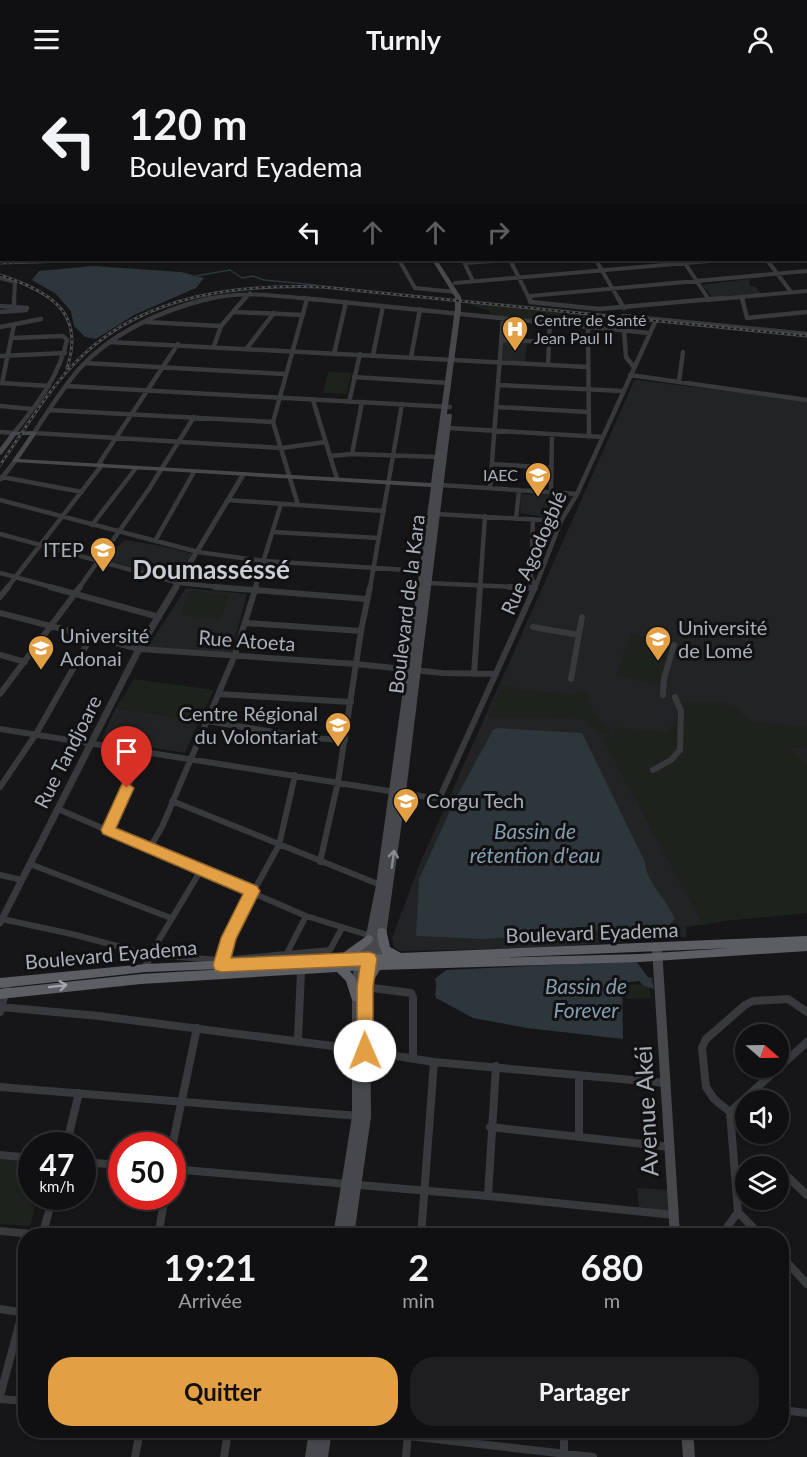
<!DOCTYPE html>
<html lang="fr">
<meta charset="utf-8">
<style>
:root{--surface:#101012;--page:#1e1e20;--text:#f1f3f6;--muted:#9c9d9f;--line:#303032;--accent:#e29f44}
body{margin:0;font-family:Lato,sans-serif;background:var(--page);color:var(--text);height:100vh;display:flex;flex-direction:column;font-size:22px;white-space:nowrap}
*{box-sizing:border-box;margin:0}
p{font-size:20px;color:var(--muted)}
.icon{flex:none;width:33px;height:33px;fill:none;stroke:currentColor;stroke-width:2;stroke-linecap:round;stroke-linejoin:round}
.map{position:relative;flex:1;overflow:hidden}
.side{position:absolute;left:18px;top:1150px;width:771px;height:210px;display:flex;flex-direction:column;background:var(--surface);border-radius:24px;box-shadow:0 2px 4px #0004,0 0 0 2px var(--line)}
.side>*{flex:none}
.hud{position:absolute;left:0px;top:0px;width:807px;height:183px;box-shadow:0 2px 4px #0004,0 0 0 2px var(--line);background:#101012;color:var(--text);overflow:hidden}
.needle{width:39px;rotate:110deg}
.controls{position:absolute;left:735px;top:946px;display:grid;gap:12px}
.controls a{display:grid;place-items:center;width:54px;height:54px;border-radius:50%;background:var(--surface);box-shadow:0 2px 4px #0004,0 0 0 2px var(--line);font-size:30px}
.speed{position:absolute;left:18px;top:1054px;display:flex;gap:12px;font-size:30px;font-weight:700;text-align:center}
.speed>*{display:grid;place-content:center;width:78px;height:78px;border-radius:50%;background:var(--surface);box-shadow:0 2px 4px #0004,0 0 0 2px var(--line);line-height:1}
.speed small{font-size:15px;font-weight:400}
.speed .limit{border:9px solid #d22;background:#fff;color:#111}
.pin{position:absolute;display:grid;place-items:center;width:51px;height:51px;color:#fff;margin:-62px -26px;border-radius:50% 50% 50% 0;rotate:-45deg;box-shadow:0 0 6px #0007}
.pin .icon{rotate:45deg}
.me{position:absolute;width:66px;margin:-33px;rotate:359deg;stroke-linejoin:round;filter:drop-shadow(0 0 4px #0008)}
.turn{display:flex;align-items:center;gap:21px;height:126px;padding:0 30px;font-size:27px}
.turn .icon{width:78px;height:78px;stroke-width:2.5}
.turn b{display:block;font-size:42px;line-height:51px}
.lanes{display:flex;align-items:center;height:57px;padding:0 30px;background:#0003;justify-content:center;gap:30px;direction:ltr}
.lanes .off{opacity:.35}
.eta{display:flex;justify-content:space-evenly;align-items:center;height:102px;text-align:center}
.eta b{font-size:36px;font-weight:700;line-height:42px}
.primary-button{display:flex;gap:12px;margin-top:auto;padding:12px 30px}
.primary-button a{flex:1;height:69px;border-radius:24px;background:var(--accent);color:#111;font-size:24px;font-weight:700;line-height:69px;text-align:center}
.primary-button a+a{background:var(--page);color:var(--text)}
header{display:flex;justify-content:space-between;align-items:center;height:78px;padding:0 30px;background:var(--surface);font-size:27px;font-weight:700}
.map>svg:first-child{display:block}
</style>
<header><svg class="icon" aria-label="menu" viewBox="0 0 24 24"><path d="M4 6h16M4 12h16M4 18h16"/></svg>Turnly<svg class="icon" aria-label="person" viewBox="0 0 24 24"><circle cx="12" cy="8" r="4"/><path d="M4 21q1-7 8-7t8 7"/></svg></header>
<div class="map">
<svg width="807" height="1379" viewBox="0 0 807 1379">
<rect width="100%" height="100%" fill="#161618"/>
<!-- built -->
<path fill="#222325" d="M749 201 750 208H755L761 216 713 220 702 207Z
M504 264 527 265 525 284 502 283Z
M637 302 807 323V835L732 842 686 849V859L534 870 400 873 394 869 392 860 421 783 634 303Z
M521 416 549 417 551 440 520 435Z
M125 462 156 467 194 476 176 503 135 493 137 490 103 482 114 468 117 469Z
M186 510 247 516 231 575 147 570Z
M116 630 199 643 185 675 101 661Z
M637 1110 668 1112 669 1133 639 1131Z"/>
<!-- green -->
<path fill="#1d221d" d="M474 222 620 237 616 245 602 249 489 237 490 233 470 227Z
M328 294 351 295 347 316 323 315Z
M190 513 229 518 220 541 180 537Z
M632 556 673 567 658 608 616 597Z
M134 601 214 612 199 643 116 630Z
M501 607 527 613 575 616 587 612C587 635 602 641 613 656 601 659 591 649 584 641L488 639Z
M679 624 726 625 736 629 743 638 754 644 807 649V670H791L807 689V835L702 845 602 660 616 658 613 649 666 654 676 644Z
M649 906 651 920 626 921 624 907Z
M0 1081 31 1084 32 1119H38L30 1148 0 1146Z"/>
<!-- water -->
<path fill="#2d363b" d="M93 188 181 194 204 200 196 210 134 237 96 261 85 259 74 248 71 233 56 216 32 202 39 193Z
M497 650 582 655 645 784C646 805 668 822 675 841L669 847 485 861 416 858 419 801 454 724 493 652Z
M636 883 648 899 654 900 652 901 654 911 644 908 639 903 622 905 623 961 527 950 473 940 436 920C434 913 438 908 435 901L446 892Z"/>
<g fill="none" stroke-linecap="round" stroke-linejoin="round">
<!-- stream -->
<path stroke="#2d363b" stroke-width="1.5" d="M0 184 50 182
M196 198 230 192 242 200 253 198 264 202 316 207"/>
<!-- minor-far3 -->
<path stroke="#38393d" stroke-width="4" d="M63 0 75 2
M135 0 149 2
M276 0 284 2
M396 0 407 2
M459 0 469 2
M511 0 522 2
M704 0 709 2
M749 0 761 2
M13 2 15 0
M37 2 39 0
M299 2 301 0
M324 2 326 0
M693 2 695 0
M399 182 415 210 455 214
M463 182 473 203
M510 182 530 222
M596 182 619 222
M683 182 709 222
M767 182 791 214
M465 185 507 182
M0 200 15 204 14 222
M455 205 721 182
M530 218 807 193
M742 219 743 222
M205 222C242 212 279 218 317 222
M244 222 250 215
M707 222 807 213"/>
<!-- minor-far2 -->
<path stroke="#38393d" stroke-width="4.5" d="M211 220C162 232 113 254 79 291 62 311 48 333 34 355L282 370 325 364
M302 220 649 255
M530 220V224L599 231 724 220
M618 220 624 230
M742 220 747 240 807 234
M0 228 27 230 26 232 0 234
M14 229V220
M235 234 303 237
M623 238 807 256
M145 244 221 248
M0 249 41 241
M588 249 589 358
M624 252 626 279 633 288
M502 262 549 264
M109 264 588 289
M214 268 221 248 245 220
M247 270 274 235
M334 276 346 224
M373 277 383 228
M0 278 65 275
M411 279 420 231
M85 285 284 296
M548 287 550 244
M630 297 807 322
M354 299 448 305
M679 304 683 274
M1 305 49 308
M2 305 14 247
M499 307 623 313
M66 308 450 329
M313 322 337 401
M349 324 360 276
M0 328 32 331
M497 329 588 334
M49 332 273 344
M448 350 602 359
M0 354 14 355C37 326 59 299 67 262L63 258 12 260
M352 376 362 324
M330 378 352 376 438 379
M493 386 552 390
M98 387 178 266
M2 399 82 414
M1 401 15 383
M441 407 577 416
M490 410 503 240
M551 414 552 356
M0 422 198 474 264 483 423 493
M228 422 384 433
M298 427 273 344 307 221
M436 436 561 443
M516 441 519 412
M533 441 531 499 535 507
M92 447 136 390
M273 454 379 460
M0 456 179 505 229 510
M155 463 194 394
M0 495 55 510
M428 505 535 510
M7 510 102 387
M79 510 149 411 194 339
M255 510 281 426
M370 510 402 326
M480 510 485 438
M535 510 561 443 577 416 656 242"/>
<!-- minor-far1 -->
<path stroke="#38393d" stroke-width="6" d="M50 509 159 539
M215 509 366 521
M509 509 535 510
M0 519 8 509
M0 535 139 571 356 586 442 595 496 596
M246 545 361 553
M533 549 579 557
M0 577 25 584
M474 596 480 509
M571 601 582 539
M0 616 80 509
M219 616 351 624
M663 617 664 600 674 567
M207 643 310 660 345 662
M0 651 433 720 440 719 535 509
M653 692 671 682 680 672 681 633 675 619
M0 709 36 656 91 559
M172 723 383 808
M58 731 306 838 371 858
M108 752 144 674
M149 771 162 749 234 579 256 509
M320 784 338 704 361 553 370 509
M30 786 171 840
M0 797 22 802
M2 841 76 857 150 877 221 882 330 872 342 850
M287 875 306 838
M221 884 228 860 279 767 295 697
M147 887 150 877 201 792"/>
<!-- minor -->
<path stroke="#38393d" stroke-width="8" d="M146 890 147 886
M365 909 411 915 413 919V981
M0 929 99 938 356 971
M0 934 8 904
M298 962 301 893
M365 973 434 984 666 1005
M579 997V1059
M0 1009 359 1038
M730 1034 714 1021 706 1009 702 970 706 961 745 927 753 923 788 921 807 934
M730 1034 738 1134 761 1158
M730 1034 807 964
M490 1049 670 1069
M66 1068 79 1015
M172 1069 197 950
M0 1077 32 1080
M82 1084 122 1087
M172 1091 488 1118 674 1137
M735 1097 746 1098
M778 1099 789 1100 807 1117
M488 1118 496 988
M0 1153 54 1158
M42 1158 53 1119
M158 1158 165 1119
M421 1158 434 984
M721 1158 738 1134
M782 1179 807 1206
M0 1231 25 1235
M0 1318 26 1221
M0 1321 26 1323
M782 1332 807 1335
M564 1353V1376
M408 1358 593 1379
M135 1379 140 1353
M224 1379 228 1353
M406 1379 408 1353"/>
<!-- tertiary-far2 -->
<path stroke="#38393d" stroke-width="4" d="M0 182H8"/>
<!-- tertiary-far1 -->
<path stroke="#38393d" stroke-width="5" d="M175 510 243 397"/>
<!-- tertiary -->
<path stroke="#38393d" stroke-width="7" d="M0 845 139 571 176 509"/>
<!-- secondary -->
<path fill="#46484c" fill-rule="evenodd" d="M432 182H437L461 219V231L447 336H451L452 337 406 714 382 886 380 889 377 890 373 887 370 909 371 1039 354 1158H344V1157L343 1158H333L352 1038V898L367 852 376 807 431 409 13 384 12 383 30 357H16L2 376 0 377V370L12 354 34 353 37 355 19 381 431 405 455 231V219Z
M657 866 660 867 662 870 680 1158H670L652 870 654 867Z
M309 1353H332L328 1379H305Z
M681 1353H693L695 1379H683Z"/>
<!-- primary -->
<path fill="#54565b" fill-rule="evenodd" d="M807 101V105L806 104V102Z"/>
<!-- trunk -->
<path fill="#5c5e64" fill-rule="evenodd" d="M245 0 258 2H248Z
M807 89V93H806V90Z
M382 850 386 851 390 869 401 875 807 858V873L640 884 380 892 369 910 365 912 361 910 360 907 368 892 350 893 356 901 361 919 360 922 356 924 352 922 346 903 337 894 141 906 0 921V911L141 896 245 890 146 894 0 910V900L146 886 340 877 368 857 372 858 373 861 372 864 356 877 383 876C379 870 376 857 378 851ZM732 870 640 876 493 880Z"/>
<!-- rail casing -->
<g stroke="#4b4d51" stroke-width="3">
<path id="rail" d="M0 185 100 182
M0 197C48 213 86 233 67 290
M0 387C26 350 49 309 83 277 148 216 238 206 323 209L807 258"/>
</g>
<!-- rail -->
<use href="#rail" stroke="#111113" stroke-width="1.5" stroke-dasharray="3" stroke-linecap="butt"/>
</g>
<!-- one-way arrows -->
<defs><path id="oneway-shaft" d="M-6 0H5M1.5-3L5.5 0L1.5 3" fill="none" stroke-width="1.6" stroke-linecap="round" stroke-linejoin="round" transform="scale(1.5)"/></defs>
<use stroke="#868b92" href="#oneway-shaft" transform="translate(393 781) rotate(-82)"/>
<use stroke="#a1a7af" href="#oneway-shaft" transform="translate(58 908) rotate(-7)"/>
<!-- route -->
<path fill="#e29f44" stroke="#93672c" stroke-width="1.5" d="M127 705 134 710 116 750 257 808 260 813 236 861 231 880 369 874 375 876 377 881 373 909V973L371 978 365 981 359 978 357 973V909L360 888 221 894 215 892 213 887 221 860 243 816 103 756 101 752 122 706Z"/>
<!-- icons -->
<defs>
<g id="hospital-pin" transform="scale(1.35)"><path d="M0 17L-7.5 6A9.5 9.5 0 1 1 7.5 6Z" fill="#e29f44" stroke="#111113"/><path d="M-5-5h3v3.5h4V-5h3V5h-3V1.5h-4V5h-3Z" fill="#fff"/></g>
<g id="university-pin" transform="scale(1.35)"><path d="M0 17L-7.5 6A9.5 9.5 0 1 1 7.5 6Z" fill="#e29f44" stroke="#111113"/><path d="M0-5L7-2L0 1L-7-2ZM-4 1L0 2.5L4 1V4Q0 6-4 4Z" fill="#fff"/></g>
</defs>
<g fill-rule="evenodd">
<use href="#hospital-pin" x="515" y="251"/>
<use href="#university-pin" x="538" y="397"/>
<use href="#university-pin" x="103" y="472"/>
<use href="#university-pin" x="658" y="561"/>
<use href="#university-pin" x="41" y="570"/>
<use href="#university-pin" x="338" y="647"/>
<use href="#university-pin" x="406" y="723"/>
</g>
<g text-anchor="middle" stroke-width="6" stroke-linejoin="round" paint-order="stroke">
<!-- far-poi labels -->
<g font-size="16" fill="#a9afb7" stroke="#111113" text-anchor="start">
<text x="534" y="248">Centre de Santé<tspan x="534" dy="18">Jean Paul II</tspan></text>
<text x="518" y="403" text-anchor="end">IAEC</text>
</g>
<!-- poi labels -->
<g font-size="20" fill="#a9afb7" stroke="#111113" text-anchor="start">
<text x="84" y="479" text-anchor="end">ITEP</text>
<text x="678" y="557">Université<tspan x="678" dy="23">de Lomé</tspan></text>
<text x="60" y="565">Université<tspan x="60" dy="23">Adonai</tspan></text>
<text x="318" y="643" text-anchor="end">Centre Régional<tspan x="318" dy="23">du Volontariat</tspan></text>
<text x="426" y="730">Corgu Tech</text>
</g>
<!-- street labels -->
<g font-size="20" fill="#a9afb7" stroke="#111113">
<text transform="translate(534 475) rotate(-66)" y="7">Rue Agodogblé</text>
<text transform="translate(407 526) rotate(-83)" y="7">Boulevard de la Kara</text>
<text transform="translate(247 563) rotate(4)" y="7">Rue Atoeta</text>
<text transform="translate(68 674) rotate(-63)" y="7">Rue Tandjoare</text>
<text transform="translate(592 855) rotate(-2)" y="7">Boulevard Eyadema</text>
<text transform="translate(111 877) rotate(-5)" y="7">Boulevard Eyadema</text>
</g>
<!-- water labels -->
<g font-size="21" font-style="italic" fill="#849eaf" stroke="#111113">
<text x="535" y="761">Bassin de<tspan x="535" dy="24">rétention d'eau</tspan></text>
<text x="586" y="916">Bassin de<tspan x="586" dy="24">Forever</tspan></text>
</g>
<!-- near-street labels -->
<g font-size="24" fill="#a9afb7" stroke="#111113">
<text transform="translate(647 1033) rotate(-93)" y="8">Avenue Akéi</text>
</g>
<!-- district labels -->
<g font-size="26" font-weight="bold" fill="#cacdd3" stroke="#111113">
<text x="211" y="501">Doumasséssé</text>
</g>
</g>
</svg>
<div class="controls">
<a><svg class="needle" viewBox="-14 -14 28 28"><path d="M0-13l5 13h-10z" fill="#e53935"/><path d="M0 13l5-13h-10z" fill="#9c9d9f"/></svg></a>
<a><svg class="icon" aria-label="sound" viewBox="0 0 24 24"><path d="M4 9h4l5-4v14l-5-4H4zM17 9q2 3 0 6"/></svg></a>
<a><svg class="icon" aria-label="layers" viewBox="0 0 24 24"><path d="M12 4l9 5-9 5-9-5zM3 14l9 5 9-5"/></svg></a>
</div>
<div class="speed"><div>47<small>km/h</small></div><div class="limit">50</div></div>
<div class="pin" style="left:127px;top:710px;background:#d93025"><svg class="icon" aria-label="arrive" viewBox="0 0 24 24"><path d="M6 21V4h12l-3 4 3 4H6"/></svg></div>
<svg class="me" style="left:365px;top:973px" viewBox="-20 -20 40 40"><circle r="19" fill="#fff"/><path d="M0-13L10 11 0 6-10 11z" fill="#e29f44"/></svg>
<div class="hud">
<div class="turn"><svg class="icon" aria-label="left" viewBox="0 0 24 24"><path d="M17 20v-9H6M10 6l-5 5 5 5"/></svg><div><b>120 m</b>Boulevard Eyadema</div></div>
<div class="lanes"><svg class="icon" aria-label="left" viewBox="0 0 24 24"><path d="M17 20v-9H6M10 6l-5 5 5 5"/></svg><svg class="icon off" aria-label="ahead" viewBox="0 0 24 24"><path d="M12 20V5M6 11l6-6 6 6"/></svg><svg class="icon off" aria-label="ahead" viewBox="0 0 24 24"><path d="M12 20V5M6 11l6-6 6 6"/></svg><svg class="icon off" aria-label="right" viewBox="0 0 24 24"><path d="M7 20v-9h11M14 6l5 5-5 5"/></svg></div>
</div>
<section class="side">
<div class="eta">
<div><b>19:21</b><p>Arrivée</p></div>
<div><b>2</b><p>min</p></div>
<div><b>680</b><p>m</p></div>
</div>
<div class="primary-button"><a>Quitter</a><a>Partager</a></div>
</section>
</div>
